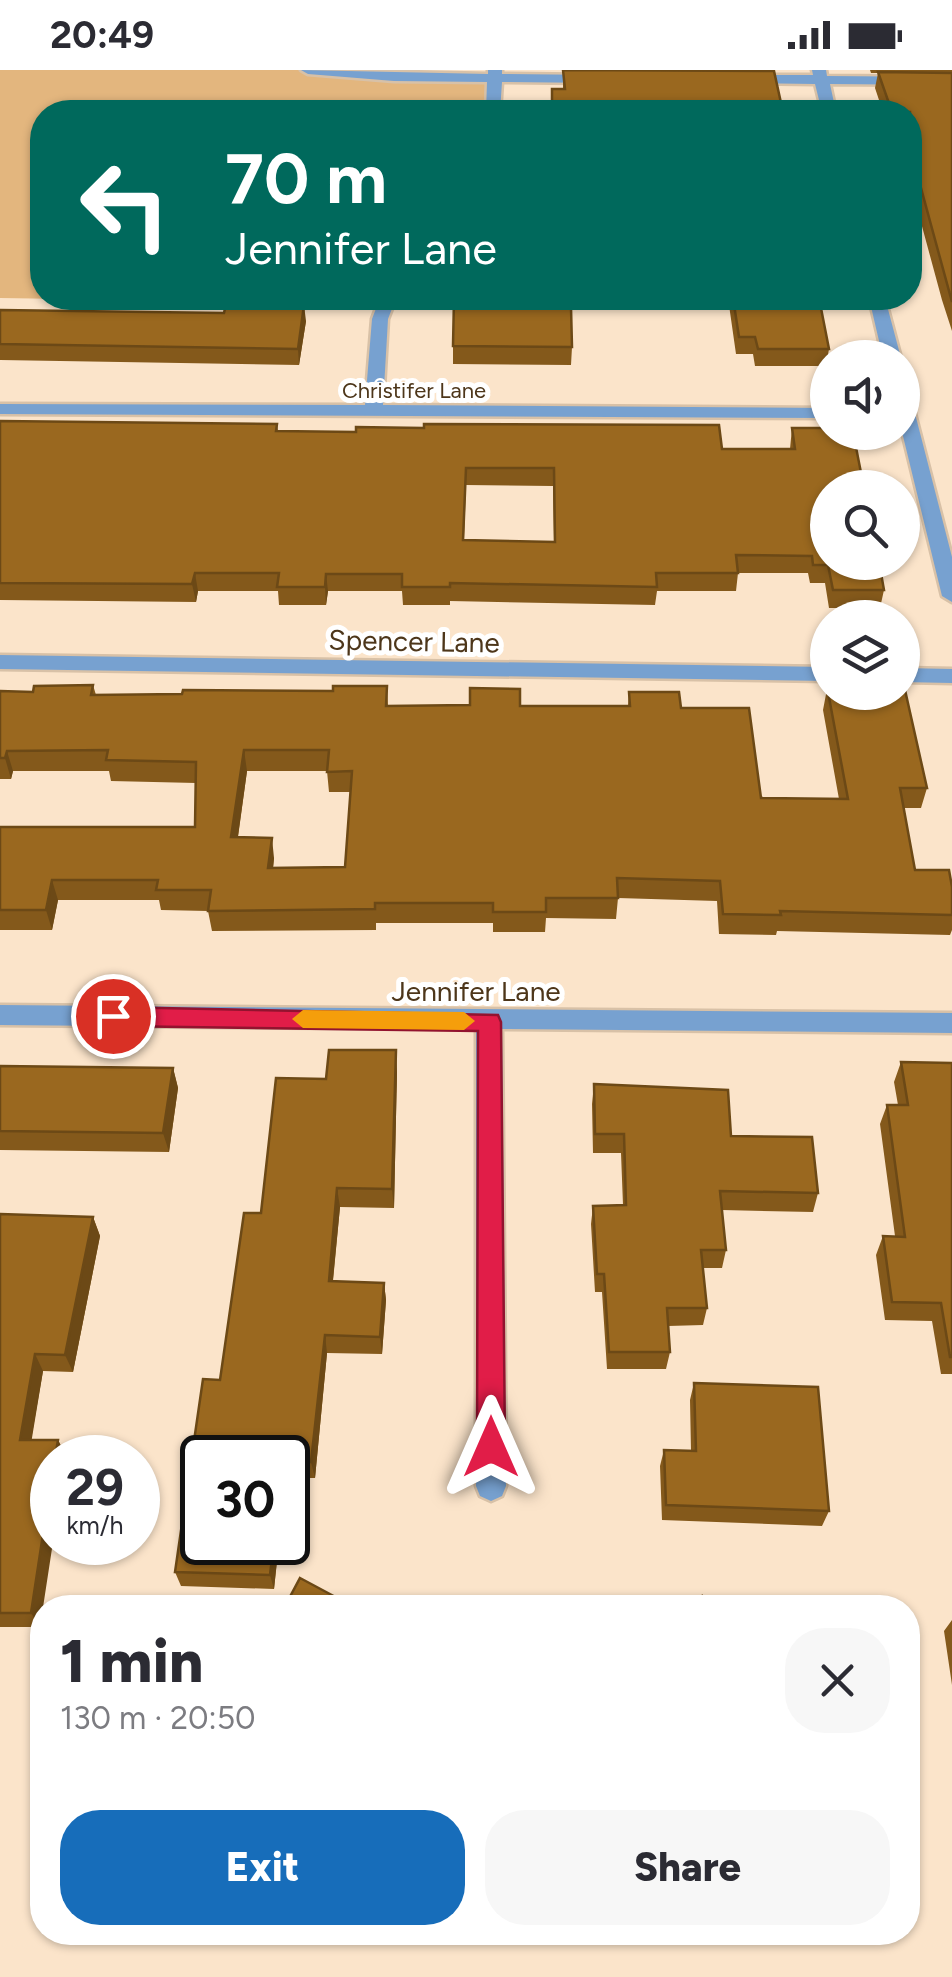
<!DOCTYPE html>
<meta charset="utf-8">
<style>
:root{--surface:#fff;--page:#f7f7f7;--text:#2b2b33;--muted:#7c7c81;--accent:#176dba}
body{margin:0;font-family:Figtree,sans-serif;background:var(--page);color:var(--text);height:100vh;display:flex;flex-direction:column;font-size:38px;white-space:nowrap}
*{box-sizing:border-box;margin:0}
p{font-size:32px;color:var(--muted)}
.icon{flex:none;width:55px;height:55px;fill:none;stroke:currentColor;stroke-width:2;stroke-linecap:round;stroke-linejoin:round}
.map{position:relative;flex:1;overflow:hidden}
.details{position:absolute;left:30px;top:1525px;width:890px;height:350px;display:flex;flex-direction:column;background:var(--surface);border-radius:40px;box-shadow:0 2px 8px #0004}
.details>*{flex:none}
.hud{position:absolute;left:30px;top:30px;width:892px;height:210px;border-radius:40px;box-shadow:0 2px 8px #0004;background:#00695c;color:#fff;overflow:hidden}
.fabs{position:absolute;left:810px;top:270px;display:grid;gap:20px}
.fabs a{display:grid;place-items:center;width:110px;height:110px;border-radius:50%;background:var(--surface);box-shadow:0 2px 8px #0004;font-size:50px}
.speed{position:absolute;left:30px;top:1365px;display:flex;gap:20px;font-size:50px;font-weight:700;text-align:center}
.speed>*{display:grid;place-content:center;width:130px;height:130px;border-radius:50%;background:var(--surface);box-shadow:0 2px 8px #0004;line-height:1}
.speed small{font-size:25px;font-weight:400}
.speed .limit{border:5px solid #111;border-radius:15px;background:#fff;color:#111}
.pin{position:absolute;display:grid;place-items:center;width:85px;height:85px;color:#fff;margin:-42px;border:5px solid #fff;border-radius:50%;box-shadow:0 2px 10px #0007}
.me{position:absolute;width:110px;margin:-55px;rotate:0deg;stroke-linejoin:round;filter:drop-shadow(0 0 8px #0008)}
.turn{display:flex;align-items:center;gap:35px;height:210px;padding:0 30px;font-size:45px}
.turn .icon{width:130px;height:130px;stroke-width:2.5}
.turn b{display:block;font-size:70px;line-height:85px}
.round{display:grid;place-items:center;flex:none;width:105px;height:105px;border-radius:40px;background:var(--page)}
.summary{display:flex;align-items:center;justify-content:space-between;height:170px;padding:0 30px}
h1{font-size:60px;font-weight:800;line-height:75px}
.action{display:flex;gap:20px;margin-top:auto;padding:20px 30px}
.action a{flex:1;height:115px;border-radius:40px;background:var(--accent);color:#fff;font-size:40px;font-weight:800;line-height:115px;text-align:center}
.action a+a{background:var(--page);color:var(--text)}
.status{display:flex;justify-content:space-between;align-items:center;height:70px;padding:0 50px;background:var(--surface);direction:ltr}
.status svg{height:28px;fill:currentColor}
.map>svg:first-child{display:block}
</style>
<div class="status"><b>20:49</b><svg viewBox="0 0 49 12"><path d="M0 12V9h3v3zM5 12V6h3v6zM10 12V3h3v9zM15 12V0h3v12zM26 1h20v11H26zM47 4h2v5h-2z"/></svg></div>
<div class="map">
<svg width="952" height="1907" viewBox="0 0 952 1907">
<rect width="100%" height="100%" fill="#fbe4ca"/>
<!-- green -->
<path fill="#e3b67e" d="M0 0H308L495 8 493 42H42V228H388L386 234 0 228Z"/>
<g fill="none" stroke-linecap="round" stroke-linejoin="round">
<!-- street casing -->
<g stroke="#d8c1a7" stroke-width="5">
<path id="street" d="M301 0 488 4V0H502V4L598 5 605 9 598 13 502 12 500 42H486L487 12 394 11 308 4Z
M812 0H826L827 6 952 7V15L830 14 836 42H822L815 14 743 13 736 9 743 5H813Z
M380 228H396L388 249 383 335 828 338V348L0 344V334L365 335 372 249Z
M869 228H885L901 288H883Z
M902 323 911 328 952 487V532L942 526 902 362Z
M0 585 828 597V611L0 599Z
M902 598 952 599V613L902 612Z
M0 935 952 943V963L502 959 506 1416 502 1426 491 1431 480 1426 476 1416V959L0 955Z"/>
</g>
<!-- street -->
<use href="#street" fill="#77a1d0" fill-rule="evenodd"/>
</g>
<!-- wall -->
<path fill="#84591b" fill-rule="evenodd" d="M563 0H769L783 42H552L563 19Z
M870 0H952V261L942 230 910 112V42H883L875 18 878 3H871Z
M728 228H819L829 279 826 296H755L753 284H736Z
M562 237 572 277 571 295 453 294V276Z
M0 240 306 251 299 295 0 290Z
M0 351 277 354 278 361 722 379H790L792 358 884 520 880 538H829L825 513H810L808 503H738L736 521H657L655 535 450 531V535H403L402 521H328L326 535H279L278 521H198L196 532 0 530ZM466 415 553 416 554 472 464 470Z
M93 615 96 625 333 621 387 616 388 636H628L629 622 681 638 761 728 839 729 823 640 827 619 927 718 921 738H904L915 800 952 817V860L950 865 777 861 776 865 719 864 717 831 618 828 616 849 546 848 545 862H493V853H376V860L212 861 208 841 161 840 159 830H58L52 860H0V757H195L196 713 111 711 109 701H13L11 709H0V621L33 622ZM247 701H327L329 722H350L345 797 273 798 274 788 238 767Z
M901 992 952 993V1304H941L932 1251 885 1250 876 1185 883 1166H895L880 1054 887 1035H898L894 1012Z
M0 996 173 998 178 1018 169 1082 0 1080Z
M397 1001 394 1138 340 1137 333 1211 384 1213 386 1230 382 1284 327 1283 315 1408H288V1388L202 1472H279L274 1519 181 1516 175 1502 220 1310 326 1009Z
M594 1014 731 1066 818 1123 813 1142 722 1140 726 1180 722 1198H703L707 1238 703 1255 668 1256 670 1282 666 1299H607L602 1222H595L591 1154 593 1136 623 1135 621 1083H593L592 1034Z
M0 1144 93 1147 100 1166 73 1302 43 1301 31 1370H58L66 1386V1388H52L40 1557H0Z
M694 1313 829 1441 822 1456 662 1450 660 1396 664 1380 691 1381 690 1330Z
M952 1550V1615L944 1561Z"/>
<!-- shaded-wall -->
<path fill="#6c4916" d="M304 235 306 251 299 295 298 279Z
M195 503 198 521 196 532 192 514Z
M326 504 328 521 326 535 325 517Z
M244 680 247 701 235 787 231 767Z
M7 681 13 701 11 709 5 688Z
M272 768 274 788 271 818 268 798Z
M52 810 58 830 52 860 46 840Z
M396 980 397 1001 394 1138 392 1119Z
M173 998 178 1018 169 1082 163 1063Z
M337 1118 340 1137 331 1229 329 1211Z
M93 1147 100 1166 73 1302 65 1285Z
M384 1213 386 1230 382 1284 380 1267Z
M325 1265 327 1283 315 1408 311 1392Z
M35 1284 43 1301 29 1386 20 1370Z
M58 1370 66 1386V1388H55Z
M52 1405 53 1472 40 1557 31 1543Z
M274 1472H279L274 1519 270 1505Z"/>
<!-- building -->
<path fill="#9a681f" stroke="#6c4916" stroke-width="2.5" fill-rule="evenodd" d="M563 0 774 1 783 42H713L712 35 623 33V42H552V19H565Z
M878 2 952 3V232L915 96 910 95V42H892Z
M454 228H562V237H571L572 277 453 276Z
M733 228H819L829 279H758L755 267H739Z
M226 234 304 235 298 279 0 274V240L224 243Z
M0 351 277 354 276 361 356 362V357L424 358V354L719 355 722 379H795L792 358H828V362H853L864 418H828V492H879L884 520H833L828 495H813L812 486 736 485 738 503H656L657 517 450 513V517H402V504H326L325 517H277L279 503H195L192 514 0 513ZM466 398H554L555 472 463 470Z
M93 615 91 625 182 624 183 620 333 621V616H387L386 636 470 635V618L520 619V636H630L629 622H679L681 638H749L761 728 848 729 828 622H902V620H905L927 718H900L915 800H949L952 817V845L780 841 781 845 723 844 720 811 617 808 618 828H546V842H493V833H375V839L208 841 211 820H156L158 810H52L46 840H0V757H195L196 692 106 690 108 680 7 681 5 688H0V621L33 622 34 616ZM244 680H329L327 702 352 701 345 797 268 798 272 768 231 767Z
M329 980H396L392 1119 337 1118 329 1211 384 1213 380 1267 325 1265 311 1392H288V1388H202V1472H274L270 1505 175 1502 203 1309 220 1310 244 1143H261L276 1008 326 1009Z
M901 992 952 993V1287H950L941 1233 892 1232 883 1166 905 1167 887 1035H908Z
M0 996 173 998 163 1063 0 1061Z
M594 1014 728 1020 731 1066 812 1067 818 1123 720 1121 726 1180H701L707 1238H667L670 1282H609L604 1204H597L593 1136 626 1135 624 1064H595Z
M0 1144 93 1147 65 1285 35 1284 20 1370H58L55 1388H52V1405L31 1543H0Z
M694 1313 818 1317 829 1441 666 1435 664 1380 696 1381Z
M300 1508 356 1538H284Z
M702 1526 707 1538H678Z"/>
<!-- route -->
<path fill="#e11d48" stroke="#92132f" stroke-width="2.5" d="M113 937 498 945 501 952 505 1377 501 1386 491 1390 481 1386 477 1377 478 961 113 956 102 946Z"/>
<!-- slow -->
<path fill="#f59e0b" d="M303 940 464 942 475 951 464 960 303 958 292 949Z"/>
<g text-anchor="middle" stroke-width="10" stroke-linejoin="round" paint-order="stroke">
<!-- far-street labels -->
<g font-size="22" fill="#4d361a" stroke="#fff">
<text x="414" y="328">Christifer Lane</text>
</g>
<!-- street labels -->
<g font-size="28" fill="#4d361a" stroke="#fff">
<text transform="translate(414 571) rotate(1)" y="10">Spencer Lane</text>
<text x="476" y="931">Jennifer Lane</text>
</g>
</g>
</svg>
<div class="fabs">
<a><svg class="icon" aria-label="sound" viewBox="0 0 24 24"><path d="M4 9h4l5-4v14l-5-4H4zM17 9q2 3 0 6"/></svg></a>
<a><svg class="icon" aria-label="search" viewBox="0 0 24 24"><circle cx="10" cy="10" r="6"/><path d="M15 15l6 6"/></svg></a>
<a><svg class="icon" aria-label="layers" viewBox="0 0 24 24"><path d="M12 4l9 5-9 5-9-5zM3 14l9 5 9-5"/></svg></a>
</div>
<div class="speed"><div>29<small>km/h</small></div><div class="limit">30</div></div>
<div class="pin" style="left:113px;top:946px;background:#d93025"><svg class="icon" aria-label="arrive" viewBox="0 0 24 24"><path d="M6 21V4h12l-3 4 3 4H6"/></svg></div>
<svg class="me" style="left:491px;top:1377px" viewBox="-20 -20 40 40"><path d="M0-17L14 15 0 8-14 15z" fill="#e11d48" stroke="#fff" stroke-width="4"/></svg>
<div class="hud">
<div class="turn"><svg class="icon" aria-label="left" viewBox="0 0 24 24"><path d="M17 20v-9H6M10 6l-5 5 5 5"/></svg><div><b>70 m</b>Jennifer Lane</div></div>
</div>
<section class="details">
<div class="summary"><div><h1>1 min</h1><p>130 m · 20:50</p></div><a class="round"><svg class="icon" aria-label="close" viewBox="0 0 24 24"><path d="M6 6l12 12M18 6L6 18"/></svg></a></div>
<div class="action"><a>Exit</a><a>Share</a></div>
</section>
</div>
